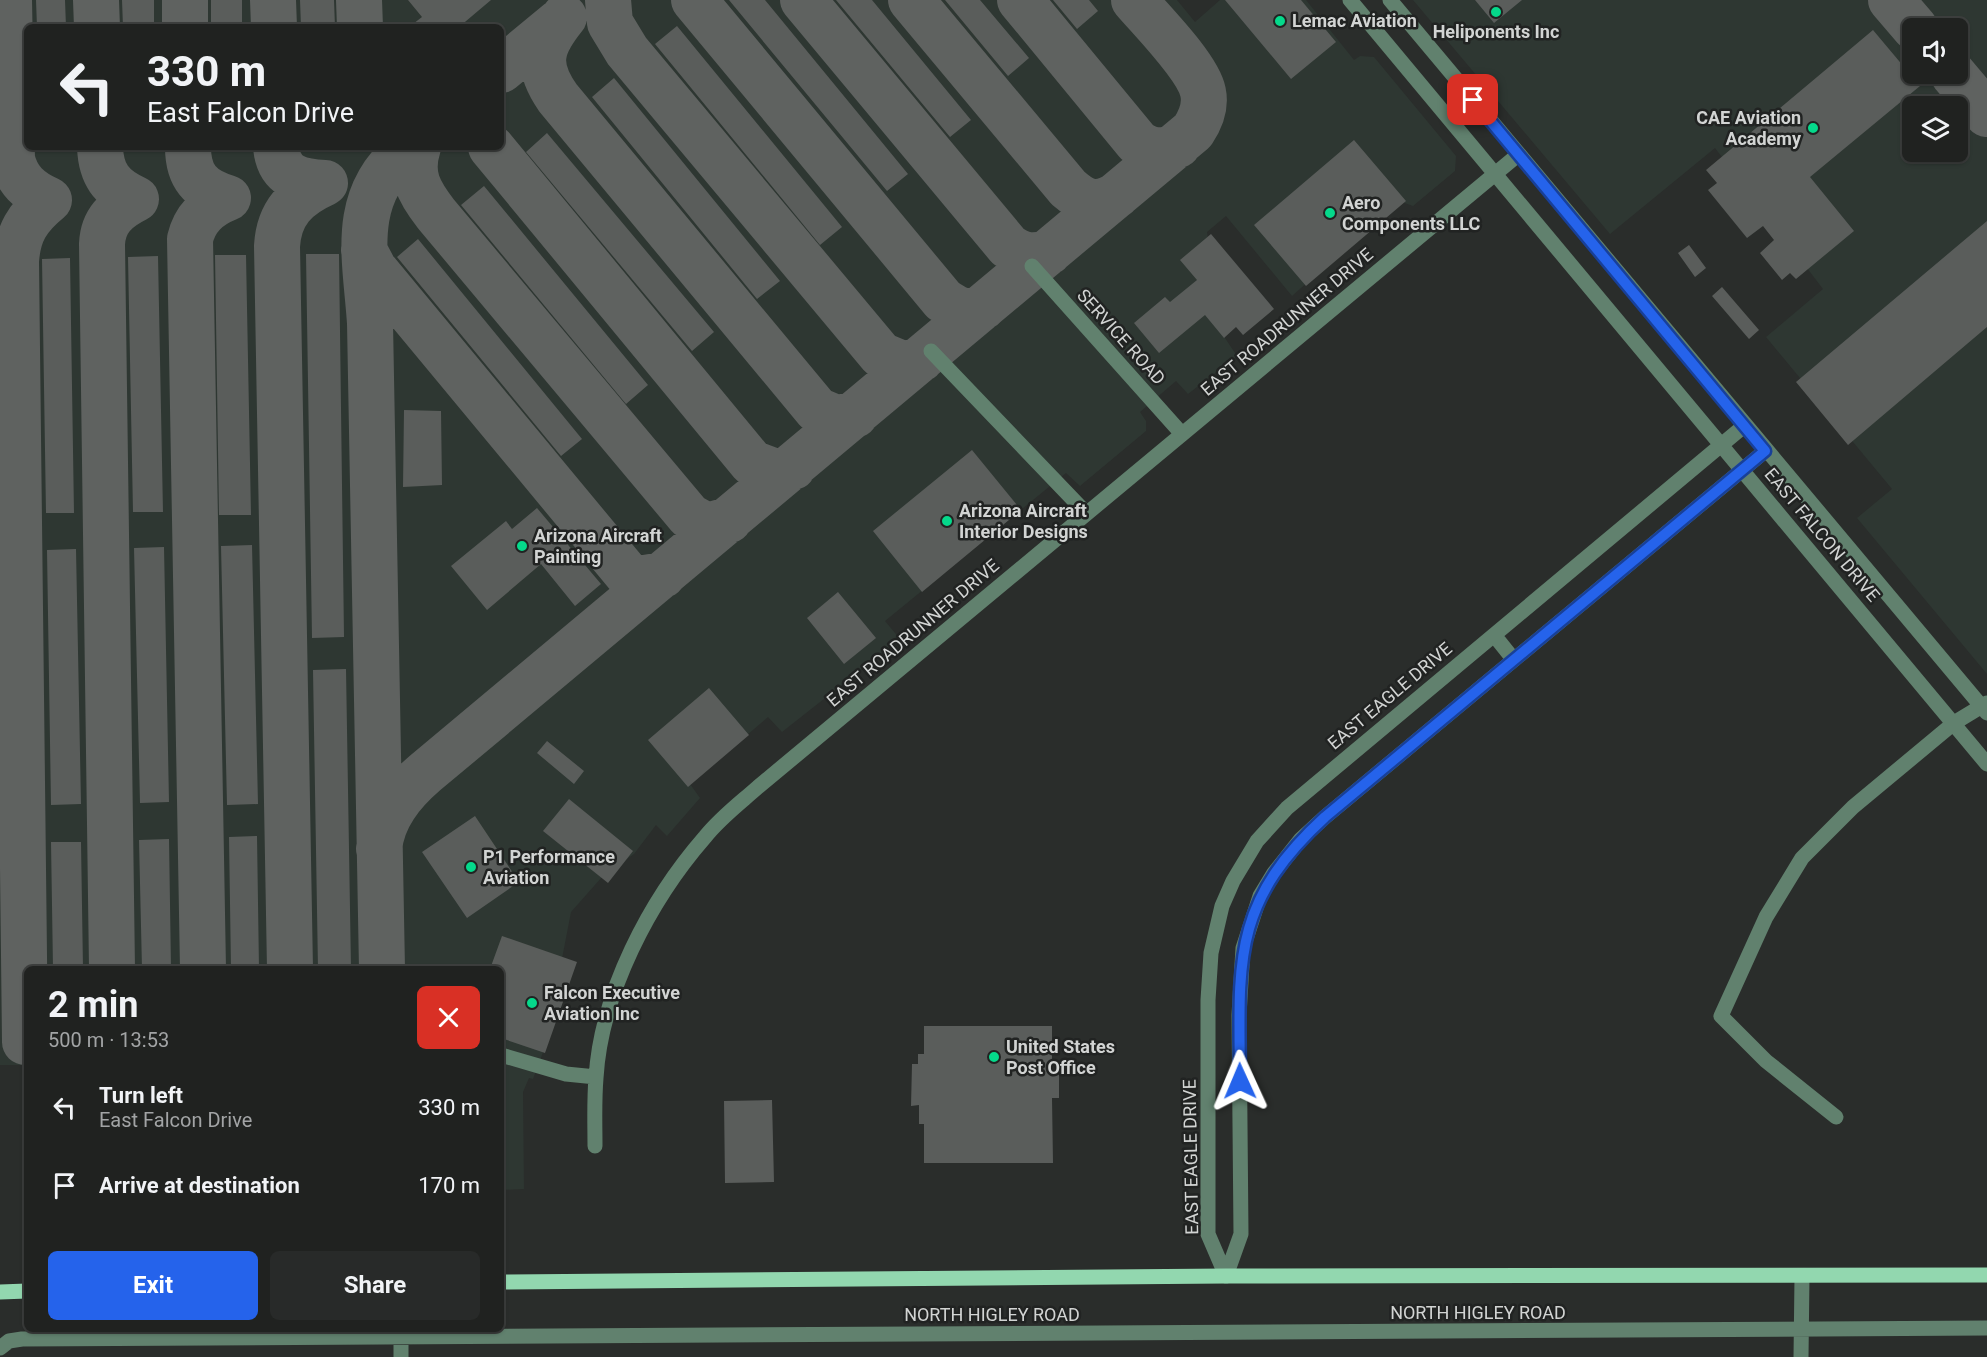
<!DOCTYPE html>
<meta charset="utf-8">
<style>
:root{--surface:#202220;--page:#282a29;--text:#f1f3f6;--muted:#a2a4a5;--line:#3d3f3e;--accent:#2563eb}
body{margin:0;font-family:Roboto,sans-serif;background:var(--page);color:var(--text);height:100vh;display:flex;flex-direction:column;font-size:22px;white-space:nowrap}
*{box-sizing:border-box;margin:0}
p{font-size:20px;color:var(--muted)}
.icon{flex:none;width:33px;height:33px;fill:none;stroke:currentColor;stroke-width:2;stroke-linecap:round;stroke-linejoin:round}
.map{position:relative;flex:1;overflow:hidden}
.details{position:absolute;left:24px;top:966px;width:480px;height:366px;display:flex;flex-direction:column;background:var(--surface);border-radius:9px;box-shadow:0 2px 4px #0004,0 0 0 2px var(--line)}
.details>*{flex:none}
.banner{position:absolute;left:24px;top:24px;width:480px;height:126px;border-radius:9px;box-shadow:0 2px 4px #0004,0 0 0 2px var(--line);background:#202220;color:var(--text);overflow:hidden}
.buttons{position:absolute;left:1902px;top:18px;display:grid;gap:12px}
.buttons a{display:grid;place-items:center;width:66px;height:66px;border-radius:9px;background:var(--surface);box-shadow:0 2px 4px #0004,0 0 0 2px var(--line);font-size:30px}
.pin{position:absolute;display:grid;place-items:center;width:51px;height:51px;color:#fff;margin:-26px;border-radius:12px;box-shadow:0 3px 9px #0006}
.me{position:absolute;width:66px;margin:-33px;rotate:359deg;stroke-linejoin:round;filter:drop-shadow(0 0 4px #0008)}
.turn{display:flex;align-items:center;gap:21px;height:126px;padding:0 24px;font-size:27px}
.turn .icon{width:78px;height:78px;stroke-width:2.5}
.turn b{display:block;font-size:42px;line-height:51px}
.round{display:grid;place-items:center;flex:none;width:63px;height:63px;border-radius:9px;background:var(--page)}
.summary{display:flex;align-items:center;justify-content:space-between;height:102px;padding:0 24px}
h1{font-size:36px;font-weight:700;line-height:45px}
.button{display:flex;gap:12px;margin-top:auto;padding:12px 24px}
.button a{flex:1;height:69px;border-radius:9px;background:var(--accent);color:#fff;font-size:24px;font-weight:700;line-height:69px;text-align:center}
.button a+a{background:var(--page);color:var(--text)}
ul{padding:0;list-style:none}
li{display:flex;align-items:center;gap:18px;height:78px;padding:0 24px}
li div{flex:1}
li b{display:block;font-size:22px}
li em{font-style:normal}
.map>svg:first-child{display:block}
</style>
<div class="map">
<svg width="1987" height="1357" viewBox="0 0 1987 1357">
<rect width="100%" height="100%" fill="#2a2d2b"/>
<!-- built -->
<path fill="#2e3732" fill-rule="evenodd" d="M0 0H1177L1195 22 1220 0H1306L1354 60 1360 56 1374 57 1456 156 1455 171 1413 206 1399 201 1292 296 1226 216 1207 232 1223 335 1237 356 1188 394 1176 381 1140 412 1146 421V431L1080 486 1066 473 885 621 900 639 782 732 768 717 690 784 700 798 667 836 656 825 634 854 602 877 571 912 545 1047 533 1079 529 1078 523 1092 524 1189 501 1190V969H27V1065H0ZM27 27H501V147H27Z
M1413 0H1987V674L1857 518 1892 489 1766 337 1823 289 1715 148 1610 234ZM1912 28H1958V74H1912ZM1912 106H1958V152H1912Z"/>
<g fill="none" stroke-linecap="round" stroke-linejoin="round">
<!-- taxiway -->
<path stroke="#5f6260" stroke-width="46" d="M9 0 12 159C17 180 29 191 49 200 27 218 18 233 16 261L25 1042
M96 0 97 27
M185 0V27
M273 0 274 27
M359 0 360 27
M608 0 610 23 627 51 881 355 905 365 921 359
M694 0 943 300C957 310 967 315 983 307
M803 0 1008 246C1022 256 1033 258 1049 252
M911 0 1068 188C1085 203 1096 207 1117 195
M1020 0 1137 142C1151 152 1162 153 1178 145
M1891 0 1915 28
M564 17C540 47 535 65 558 98L817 410 836 418 855 415
M501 70 559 22
M1953 74 1987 114
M100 147C101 174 111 188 136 199 116 209 103 221 102 244L112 969
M188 147C188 176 200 190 228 198 208 206 195 218 190 239L203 969
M276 147C279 177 299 182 325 183 296 196 279 213 277 246L290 969
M418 147C409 175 419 192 436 214L689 516 707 526 729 520
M491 147 752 463 776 472 793 467
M364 250 374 269 627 574 639 579 663 575
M379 849C382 817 402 793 425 773L1193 131C1201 119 1206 106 1203 92 1198 67 1152 21 1134 0
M382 969 370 323C366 260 349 199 404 152"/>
</g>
<!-- building -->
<path fill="#5a5d5b" d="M36 0H65L66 27H37Z
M122 0H154V27H123Z
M211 0H242V27H211Z
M300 0H334L335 27H301Z
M408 0H491L459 27H409L422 17Z
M729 0H765L908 174 887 191Z
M836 0H872L971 120 950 137Z
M945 0H980L1029 58 1008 76Z
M1053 0H1089L1098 11 1077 29Z
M1225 0H1301L1336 42 1291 79Z
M1475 0H1522L1494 23Z
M677 26 842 227 820 245 655 44Z
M1873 30 1920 86 1810 177 1854 231 1796 279 1790 273 1782 280 1760 253 1774 240 1763 226 1747 238 1708 190 1717 183 1706 170Z
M614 78 780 281 757 299 592 97Z
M547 133 714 332 692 351 526 152Z
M1354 140 1406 201 1306 286 1254 225Z
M484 186 648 385 626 404 461 205Z
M1987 221V327L1848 445 1796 382Z
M1211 234 1274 309 1243 335 1236 327 1224 338 1205 315 1159 353 1134 323 1165 297 1170 302 1197 280 1180 260Z
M418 239 582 439 561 456 397 257Z
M1689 245 1706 268 1695 277 1678 253Z
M306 254H339L344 637 312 638Z
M215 255H246L251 515H219Z
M158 256 163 512H133L128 257Z
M70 258 74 513H46L42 259Z
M1722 287 1759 330 1749 339 1712 296Z
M404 410 441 411 442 485 403 487Z
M972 450 1021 510 922 592 873 531Z
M537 508 601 584 575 606 541 564 487 610 451 566 506 521 512 529Z
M252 545 258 804 227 805 221 546Z
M164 547 169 802 140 803 134 548Z
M76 549 81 804 51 805 47 550Z
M838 592 876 638 844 664 807 618Z
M346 669 351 969H318L313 670Z
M709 688 749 735 688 787 648 740Z
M547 741 584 771 574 784 537 753Z
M569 799 633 851 608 883 543 831Z
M475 816 519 882 467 918 422 852Z
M257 836 259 969H231L229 837Z
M169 839 171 969H142L139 840Z
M51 842H81L83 969H53Z
M502 936 577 962 545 1053 501 1038V969H490Z
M924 1026H1052V1070H1059V1098H1052L1053 1163H924V1124H919V1105L911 1106 912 1064H918V1054H924Z
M772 1100 774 1182 725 1183 724 1101Z"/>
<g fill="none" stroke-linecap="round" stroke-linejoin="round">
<!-- minor -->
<path stroke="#61816e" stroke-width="15" d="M1350 0 1987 764
M1390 0 1987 713
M1032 266 1182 434
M931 351 1086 513
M1494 635 1514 660
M501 1055 566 1074 596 1077
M1836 1117 1766 1061 1721 1016 1766 917 1802 858 1853 807 1954 723 1987 703
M595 1146C595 1124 594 1101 596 1078 601 993 650 900 705 837 720 818 740 803 758 787L1519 154
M1226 1276 1208 1234V1000L1211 953 1222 906 1233 881 1257 841 1287 808 1744 426
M1226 1276 1241 1234 1239 1015 1243 948 1260 896 1274 873 1301 839 1325 817 1765 451
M0 1348 9 1341 22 1339 1987 1328
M401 1357V1338
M1801 1357 1802 1277"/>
<!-- major -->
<path stroke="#92d7af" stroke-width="15" d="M501 1282 1226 1276 1987 1275
M0 1292 27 1291"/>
</g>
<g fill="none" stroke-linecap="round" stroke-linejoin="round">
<!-- route casing -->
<g stroke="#184099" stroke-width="15">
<path id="route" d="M1240 1081C1239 963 1231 903 1325 817L1765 451 1473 100"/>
</g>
<!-- route -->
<use href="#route" stroke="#2563eb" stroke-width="10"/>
</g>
<!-- markers -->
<g fill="#05d98b" stroke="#212322" stroke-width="2">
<circle cx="1496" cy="12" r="6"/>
<circle cx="1280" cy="21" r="6"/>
<circle cx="1813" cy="128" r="6"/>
<circle cx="1330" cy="213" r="6"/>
<circle cx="947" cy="521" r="6"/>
<circle cx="522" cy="546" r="6"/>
<circle cx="471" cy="867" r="6"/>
<circle cx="532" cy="1003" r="6"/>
<circle cx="994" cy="1057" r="6"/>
</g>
<g text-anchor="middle" stroke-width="5" stroke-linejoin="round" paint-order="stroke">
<!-- poi labels -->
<g font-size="18" font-weight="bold" fill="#d2d4d3" stroke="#212322" text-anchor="start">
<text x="1292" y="27">Lemac Aviation</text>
<text x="1496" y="38" text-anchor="middle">Heliponents Inc</text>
<text x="1801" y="124" text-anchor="end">CAE Aviation<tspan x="1801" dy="21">Academy</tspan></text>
<text x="1342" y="209">Aero<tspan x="1342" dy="21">Components LLC</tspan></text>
<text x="959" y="517">Arizona Aircraft<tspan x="959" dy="21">Interior Designs</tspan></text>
<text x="534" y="542">Arizona Aircraft<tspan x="534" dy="21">Painting</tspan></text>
<text x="483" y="863">P1 Performance<tspan x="483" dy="21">Aviation</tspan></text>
<text x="544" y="999">Falcon Executive<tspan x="544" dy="21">Aviation Inc</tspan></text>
<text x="1006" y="1053">United States<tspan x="1006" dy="21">Post Office</tspan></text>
</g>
<!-- street labels -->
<g font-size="18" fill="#d2d4d3" stroke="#212322">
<text transform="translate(1287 322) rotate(-40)" y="6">EAST ROADRUNNER DRIVE</text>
<text transform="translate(1121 337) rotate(48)" y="6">SERVICE ROAD</text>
<text transform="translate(1822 535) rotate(50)" y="6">EAST FALCON DRIVE</text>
<text transform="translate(913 633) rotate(-40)" y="6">EAST ROADRUNNER DRIVE</text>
<text transform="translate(1390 696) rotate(-40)" y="6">EAST EAGLE DRIVE</text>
<text transform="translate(1191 1157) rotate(-91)" y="6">EAST EAGLE DRIVE</text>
<text x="1478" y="1319">NORTH HIGLEY ROAD</text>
<text x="992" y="1321">NORTH HIGLEY ROAD</text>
</g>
</g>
</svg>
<div class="buttons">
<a><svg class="icon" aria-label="sound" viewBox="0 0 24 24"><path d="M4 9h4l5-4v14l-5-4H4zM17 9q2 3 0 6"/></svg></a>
<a><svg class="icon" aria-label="layers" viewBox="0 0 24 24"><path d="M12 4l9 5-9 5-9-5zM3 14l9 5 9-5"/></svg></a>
</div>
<div class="pin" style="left:1473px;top:100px;background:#d93025"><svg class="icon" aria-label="arrive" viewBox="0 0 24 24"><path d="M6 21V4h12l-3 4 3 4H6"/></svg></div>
<svg class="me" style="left:1240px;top:1081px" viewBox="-20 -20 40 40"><path d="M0-17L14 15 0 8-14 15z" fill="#2563eb" stroke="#fff" stroke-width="4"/></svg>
<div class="banner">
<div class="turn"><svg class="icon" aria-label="left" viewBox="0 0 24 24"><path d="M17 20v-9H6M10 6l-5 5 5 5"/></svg><div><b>330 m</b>East Falcon Drive</div></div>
</div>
<section class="details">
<div class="summary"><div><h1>2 min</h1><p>500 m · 13:53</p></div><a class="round" style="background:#d93025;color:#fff"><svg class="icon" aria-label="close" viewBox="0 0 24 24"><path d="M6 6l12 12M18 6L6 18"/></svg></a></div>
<ul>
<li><svg class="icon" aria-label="left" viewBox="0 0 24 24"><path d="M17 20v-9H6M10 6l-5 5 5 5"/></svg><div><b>Turn left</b><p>East Falcon Drive</p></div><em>330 m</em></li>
<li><svg class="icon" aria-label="arrive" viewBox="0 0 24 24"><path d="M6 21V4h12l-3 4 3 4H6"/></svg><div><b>Arrive at destination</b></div><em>170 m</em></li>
</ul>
<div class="button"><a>Exit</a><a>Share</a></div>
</section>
</div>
